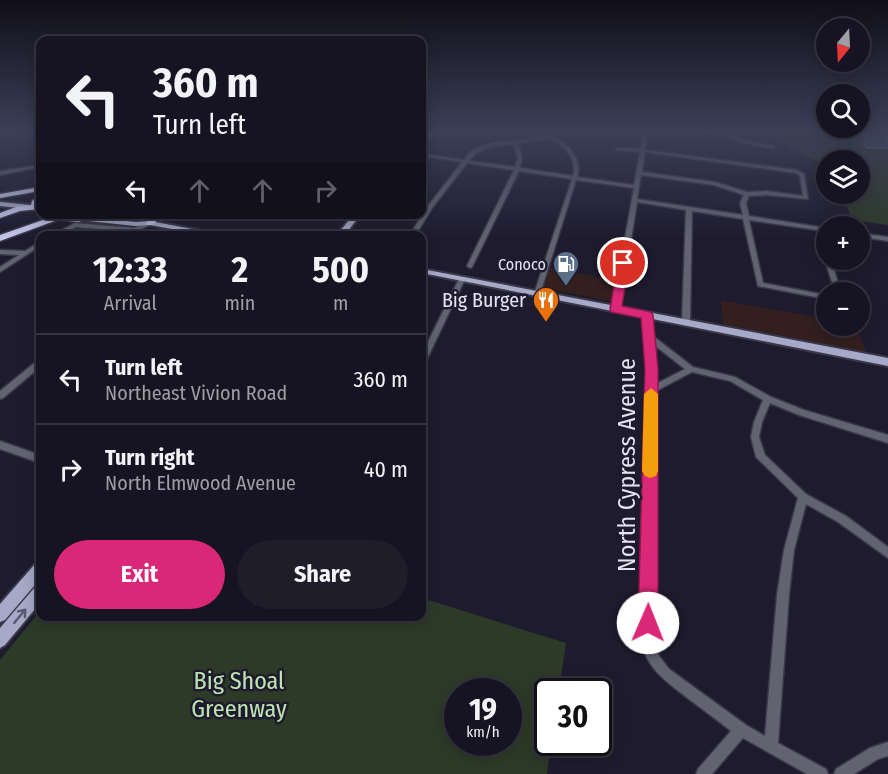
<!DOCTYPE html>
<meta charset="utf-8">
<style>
:root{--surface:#161422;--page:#1f1d2a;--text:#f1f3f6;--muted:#9e9ea5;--line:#353340;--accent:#db2777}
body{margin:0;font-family:"Fira Sans Condensed",sans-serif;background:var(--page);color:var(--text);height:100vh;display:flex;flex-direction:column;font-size:22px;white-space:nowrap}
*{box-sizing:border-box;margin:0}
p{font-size:20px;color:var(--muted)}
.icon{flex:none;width:33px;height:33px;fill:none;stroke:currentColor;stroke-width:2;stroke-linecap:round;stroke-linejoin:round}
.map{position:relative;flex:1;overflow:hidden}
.drawer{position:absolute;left:36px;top:231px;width:390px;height:390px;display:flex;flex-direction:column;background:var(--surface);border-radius:12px;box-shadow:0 3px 15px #0003,0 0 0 2px var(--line)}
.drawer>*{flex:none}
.guide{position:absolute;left:36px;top:36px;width:390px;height:183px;border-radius:12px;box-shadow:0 3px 15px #0003,0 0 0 2px var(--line);background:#161422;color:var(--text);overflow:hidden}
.needle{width:39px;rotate:198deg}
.tools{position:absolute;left:816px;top:18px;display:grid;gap:12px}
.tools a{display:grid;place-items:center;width:54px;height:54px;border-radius:50%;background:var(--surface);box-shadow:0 3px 15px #0003,0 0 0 2px var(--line);font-size:30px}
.speed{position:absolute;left:444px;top:678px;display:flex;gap:12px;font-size:30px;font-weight:700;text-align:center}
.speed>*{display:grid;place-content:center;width:78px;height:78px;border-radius:50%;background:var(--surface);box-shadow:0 3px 15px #0003,0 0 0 2px var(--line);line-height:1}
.speed small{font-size:15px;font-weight:400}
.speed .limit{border:3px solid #111;border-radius:9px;background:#fff;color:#111}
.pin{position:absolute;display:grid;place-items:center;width:51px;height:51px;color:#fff;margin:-26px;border:3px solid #fff;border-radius:50%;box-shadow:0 2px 6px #0007}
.me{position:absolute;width:66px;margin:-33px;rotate:1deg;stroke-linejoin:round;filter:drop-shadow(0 0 4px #0008)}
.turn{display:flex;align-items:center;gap:21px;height:126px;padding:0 18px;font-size:27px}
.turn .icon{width:78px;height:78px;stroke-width:2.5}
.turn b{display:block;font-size:42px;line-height:51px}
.lanes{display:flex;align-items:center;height:57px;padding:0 18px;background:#0003;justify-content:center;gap:30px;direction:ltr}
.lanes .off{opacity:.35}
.eta{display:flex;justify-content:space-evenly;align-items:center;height:102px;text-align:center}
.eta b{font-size:36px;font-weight:700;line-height:42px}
.action{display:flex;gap:12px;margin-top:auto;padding:12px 18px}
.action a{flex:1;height:69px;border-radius:36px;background:var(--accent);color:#fff;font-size:24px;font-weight:700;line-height:69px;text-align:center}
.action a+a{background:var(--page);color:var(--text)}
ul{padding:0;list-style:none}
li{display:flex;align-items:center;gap:18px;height:90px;padding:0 18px;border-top:2px solid var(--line)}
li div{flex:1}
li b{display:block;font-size:22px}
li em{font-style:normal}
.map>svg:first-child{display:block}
</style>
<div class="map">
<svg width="888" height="774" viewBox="0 0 888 774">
<rect width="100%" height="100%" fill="#1e1b2e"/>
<!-- commercial -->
<path fill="#321f1e" d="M549 268 619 281 614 302 543 288Z
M721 300 826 319V326H857L866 352 723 324Z"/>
<!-- green -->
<path fill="#2d3a28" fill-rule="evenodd" d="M764 130H888V225L853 220 841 194H860V160H826V164C803 157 785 144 764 130Z
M422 598 566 643 559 691 548 692V742L551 743 547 774H0V660L40 611V616H422ZM458 692H508V742H458Z"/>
<!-- water -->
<path fill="#335b68" stroke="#688491" stroke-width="1.5" d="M860 130H888L883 132 888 137V148H867L864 145 867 141Z"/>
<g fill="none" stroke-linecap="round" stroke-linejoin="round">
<!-- minor casing -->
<g stroke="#3a3749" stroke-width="3">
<path id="minor" d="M0 130H6L0 133Z
M435 130H445L431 133 429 132Z
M529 130C536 130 541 133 548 135 558 136 572 130 583 130L554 137C569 145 583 159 577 177L634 185 640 152 617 150 615 149 617 148 640 149 642 142 640 132 628 130 680 133 726 130 742 140 773 146V148H771L739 142 721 132 680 135 645 133 646 142 645 150 797 170 804 174 808 199 767 195 749 196 746 203 749 216 826 228V232L823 231 826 244V256L823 254 817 230 749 220 763 283 826 295V299L758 286 743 219 692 211 690 322 686 324H683L682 322 686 210 637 202 620 309 616 311H613L612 309 634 188 576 180 540 294 537 296 534 294 572 179 519 171 472 267 470 268 467 266 514 170 467 163 432 208 415 236H409L428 206 462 162 422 156V154L464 160C466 157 468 154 470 152 486 140 524 141 545 136ZM549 138C563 145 578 158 573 176L520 168 522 157 518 144ZM513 144 518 157 515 167 469 161C479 146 497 146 513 144ZM645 152 796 173 800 176 803 196 767 191 747 192 715 182 642 172ZM641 175 714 185 744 195 740 203 743 215 637 199Z
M40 165V167L0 175V171Z
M150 221 153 223 152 224 135 232 76 227 60 236H51L75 223 134 228Z
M860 233 888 237V241L860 237Z
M40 242V246L0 272V267L19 255 0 254V250L25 251Z
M826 258 831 260 841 292H835L825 260Z
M462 277 465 279 426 361 425 363 422 364V354L459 279Z
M644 313H650L651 315 653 336 693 367 735 377 771 397 804 410 888 435V443L799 415 770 403 762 422 759 437 765 455 806 494 846 516 888 547V558L838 522 806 504 794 550 789 595 778 743 826 769 828 774H807L743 738 712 774H696L698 769 731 731C718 721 704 710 690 700 666 681 644 668 640 635L648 370 643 315ZM653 344 685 369 656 384ZM692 372 730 381 763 400 754 422 751 437 756 457 798 498 784 550 777 595 765 736 746 725 669 669 659 656 653 640 656 391Z
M40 360V367L3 398 0 399V391L37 361Z
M0 441 40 455V463L0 449Z
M888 742V756L878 759 854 774H834L836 769 870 748Z"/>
</g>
<!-- major casing -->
<g stroke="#3a3749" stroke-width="4">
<path id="major" d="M430 130H436L424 144 422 145V140Z
M0 202 40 206V210L0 206Z
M354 214H361L344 236H336Z
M75 216 136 222 150 221 229 236H210L150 225 136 226 78 220H75Z
M422 269 888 358V366L422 273Z
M40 562V579L5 620 0 622V604L35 564Z
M40 585V603L5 645 0 648V628L35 587Z"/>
</g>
<!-- highway casing -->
<g stroke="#3a3749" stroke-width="3">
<path id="highway" d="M40 187V191L0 198V194Z
M37 197H40L39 209 20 211 0 218V213L16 207 31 205 32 201Z
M60 214 71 215 0 241V235Z
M153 214H162L153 225H147L146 223Z"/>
</g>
<!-- minor -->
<use href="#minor" fill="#626371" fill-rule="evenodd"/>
<!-- major -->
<use href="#major" fill="#a6a9c7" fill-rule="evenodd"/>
<!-- highway -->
<use href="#highway" fill="#c2c5e9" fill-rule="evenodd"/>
<!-- major-bridge casing -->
<g stroke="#3a3749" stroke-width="10" stroke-linecap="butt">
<path id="major-bridge" d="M42 214 78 218"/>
</g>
<!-- major-bridge -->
<use href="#major-bridge" stroke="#a6a9c7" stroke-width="8"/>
</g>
<!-- one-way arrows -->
<defs><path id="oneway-shaft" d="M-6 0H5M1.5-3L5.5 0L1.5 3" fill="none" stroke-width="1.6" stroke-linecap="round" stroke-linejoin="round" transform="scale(1.5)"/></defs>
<use stroke="#5b5b73" href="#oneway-shaft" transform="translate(20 616) rotate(-50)"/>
<!-- sky -->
<linearGradient id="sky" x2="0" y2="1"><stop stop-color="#100f19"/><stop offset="0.55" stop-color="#3b3f57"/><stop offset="1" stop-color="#3b3f57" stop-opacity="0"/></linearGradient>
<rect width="888" height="238" fill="url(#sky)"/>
<!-- route -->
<path fill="#db2777" stroke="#8e194d" stroke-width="1.5" d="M623 260 629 263 622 306 651 312 653 315 658 369V623L655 630 648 633 641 630 638 623 645 369 641 318 611 312 610 309 618 263Z"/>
<!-- slow -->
<path fill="#f59e0b" d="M651 388 658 394V471L656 476 650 478 645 476 642 471 644 394Z"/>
<!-- icons -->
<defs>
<g id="fuel-pin" transform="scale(1.35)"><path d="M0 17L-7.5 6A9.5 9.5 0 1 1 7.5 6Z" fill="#5c6f8a" stroke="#1e1b2e"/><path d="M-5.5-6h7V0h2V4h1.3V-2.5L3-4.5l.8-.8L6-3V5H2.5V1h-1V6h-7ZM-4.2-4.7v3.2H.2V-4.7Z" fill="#fff"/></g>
<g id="restaurant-pin" transform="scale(1.35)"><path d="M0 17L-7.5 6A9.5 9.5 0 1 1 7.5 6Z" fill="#e8710a" stroke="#1e1b2e"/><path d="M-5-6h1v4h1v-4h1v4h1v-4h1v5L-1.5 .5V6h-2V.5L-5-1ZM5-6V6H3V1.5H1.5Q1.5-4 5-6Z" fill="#fff"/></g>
</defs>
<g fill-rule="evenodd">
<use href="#fuel-pin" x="566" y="264"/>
<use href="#restaurant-pin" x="546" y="300"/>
</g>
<g text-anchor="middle" stroke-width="5" stroke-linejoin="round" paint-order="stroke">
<!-- far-poi labels -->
<g font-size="16" fill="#e4e3f0" stroke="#1e1b2e" text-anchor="end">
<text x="546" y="270">Conoco</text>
</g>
<!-- poi labels -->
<g font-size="20" fill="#e4e3f0" stroke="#1e1b2e" text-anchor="end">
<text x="526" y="307">Big Burger</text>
</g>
<!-- near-street labels -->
<g font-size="24" fill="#e4e3f0" stroke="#1e1b2e">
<text transform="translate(627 465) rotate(-90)" y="8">North Cypress Avenue</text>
</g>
<!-- near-park labels -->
<g font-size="24" fill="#bee5b1" stroke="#1e1b2e">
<text x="239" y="689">Big Shoal<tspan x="239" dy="28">Greenway</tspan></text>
</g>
</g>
</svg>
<div class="tools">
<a><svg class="needle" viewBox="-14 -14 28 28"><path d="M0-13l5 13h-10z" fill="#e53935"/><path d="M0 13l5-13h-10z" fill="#9e9ea5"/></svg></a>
<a><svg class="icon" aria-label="search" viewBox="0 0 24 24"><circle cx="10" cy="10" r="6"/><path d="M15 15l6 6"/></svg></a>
<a><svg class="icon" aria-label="layers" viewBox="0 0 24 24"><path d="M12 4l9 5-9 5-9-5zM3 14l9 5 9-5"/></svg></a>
<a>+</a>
<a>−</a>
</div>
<div class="speed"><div>19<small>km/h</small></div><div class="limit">30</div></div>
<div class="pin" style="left:623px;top:263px;background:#d93025"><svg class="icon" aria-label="arrive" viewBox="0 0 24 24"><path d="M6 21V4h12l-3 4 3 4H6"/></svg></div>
<svg class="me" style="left:648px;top:623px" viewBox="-20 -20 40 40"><circle r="19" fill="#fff"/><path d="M0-13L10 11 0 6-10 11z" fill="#db2777"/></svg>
<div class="guide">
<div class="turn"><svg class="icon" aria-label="left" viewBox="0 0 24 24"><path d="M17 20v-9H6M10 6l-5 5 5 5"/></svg><div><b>360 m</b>Turn left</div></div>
<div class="lanes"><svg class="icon" aria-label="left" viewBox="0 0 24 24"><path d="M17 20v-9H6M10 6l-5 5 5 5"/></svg><svg class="icon off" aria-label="ahead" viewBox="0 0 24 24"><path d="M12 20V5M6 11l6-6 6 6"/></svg><svg class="icon off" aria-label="ahead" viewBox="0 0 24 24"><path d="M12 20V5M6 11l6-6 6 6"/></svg><svg class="icon off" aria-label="right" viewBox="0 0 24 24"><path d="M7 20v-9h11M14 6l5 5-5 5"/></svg></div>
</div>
<section class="drawer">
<div class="eta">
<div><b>12:33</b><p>Arrival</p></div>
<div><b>2</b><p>min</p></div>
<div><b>500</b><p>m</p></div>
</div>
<ul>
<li><svg class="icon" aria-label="left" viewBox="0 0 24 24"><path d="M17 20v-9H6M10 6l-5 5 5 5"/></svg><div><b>Turn left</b><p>Northeast Vivion Road</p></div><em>360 m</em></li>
<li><svg class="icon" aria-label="right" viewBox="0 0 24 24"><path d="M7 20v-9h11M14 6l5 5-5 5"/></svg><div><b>Turn right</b><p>North Elmwood Avenue</p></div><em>40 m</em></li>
</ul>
<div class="action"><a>Exit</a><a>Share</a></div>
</section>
</div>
